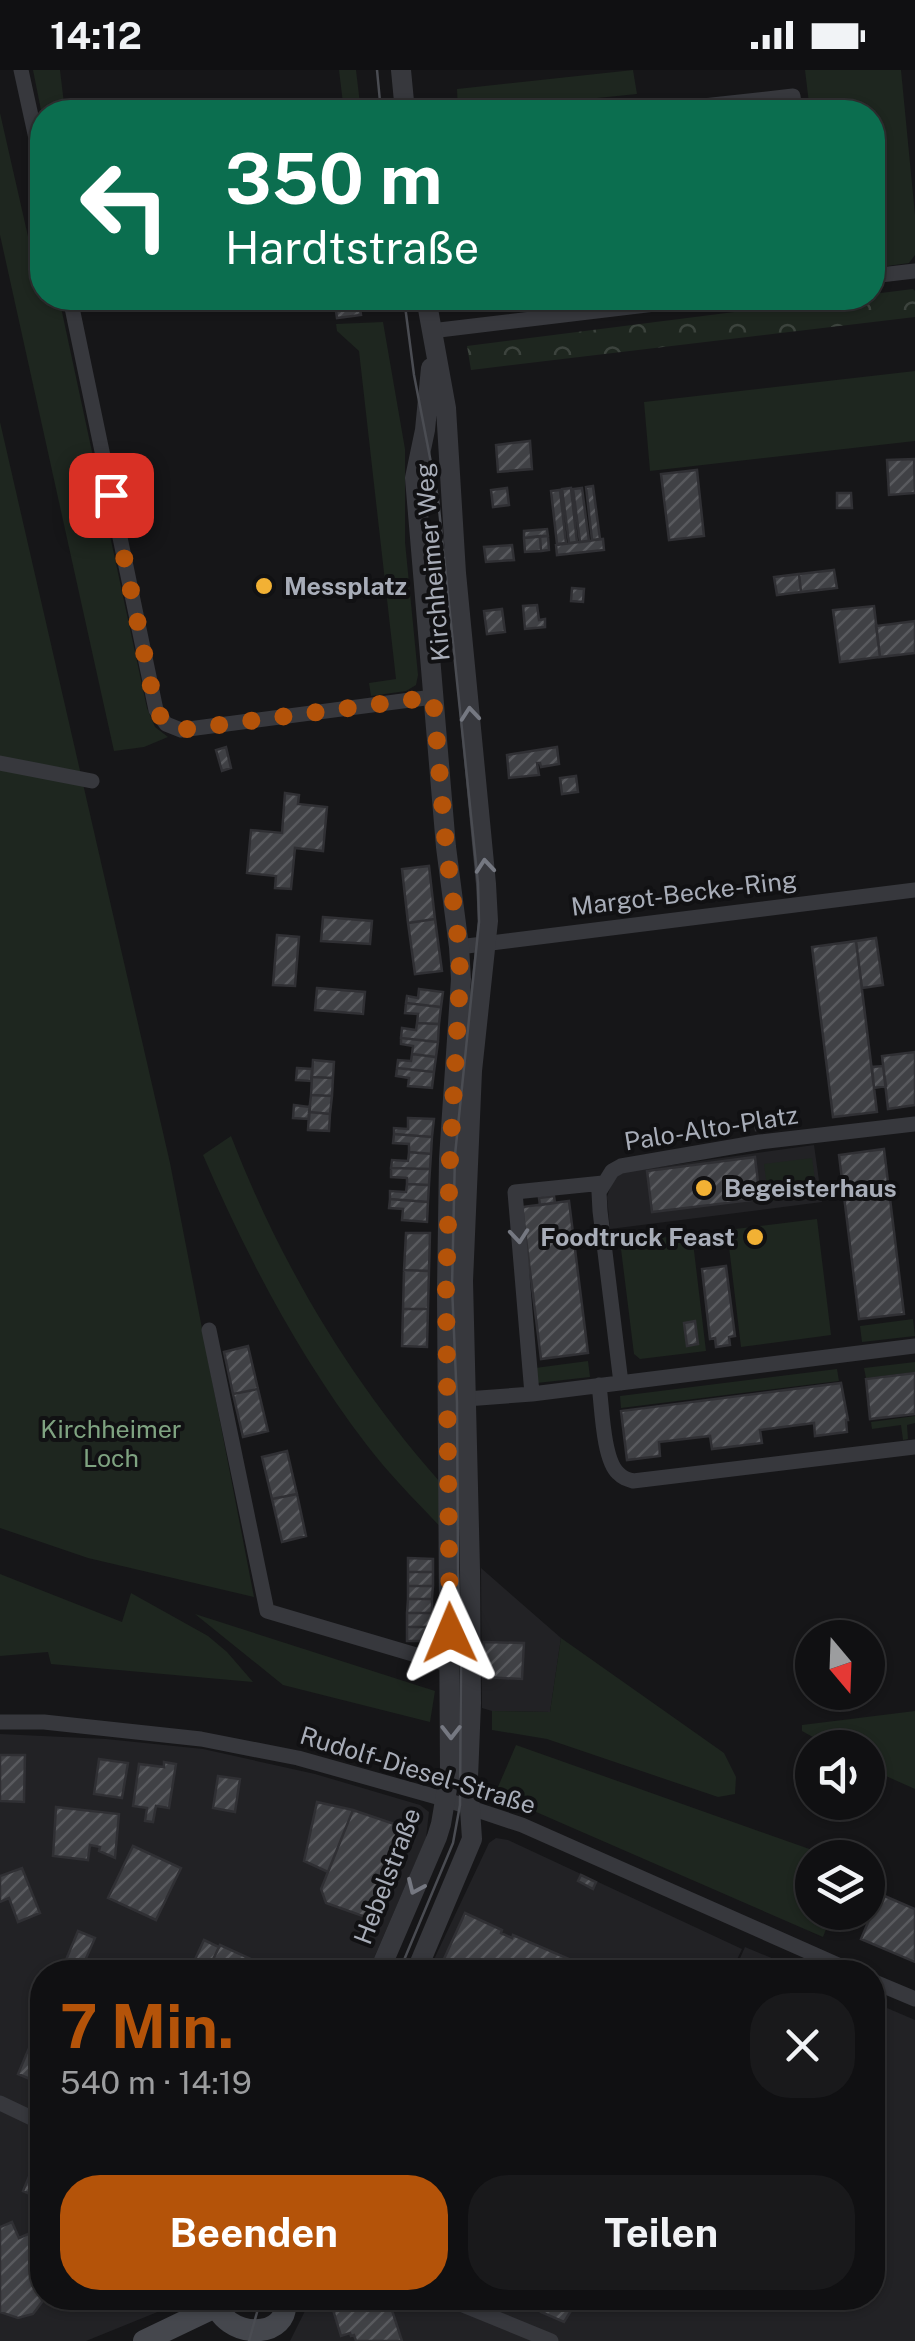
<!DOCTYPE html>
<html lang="de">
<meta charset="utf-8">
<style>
:root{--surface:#101012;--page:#19191b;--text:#f1f3f6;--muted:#9c9d9f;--line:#303032;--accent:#b45309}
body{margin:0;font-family:"Public Sans",sans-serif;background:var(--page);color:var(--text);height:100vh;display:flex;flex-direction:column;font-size:38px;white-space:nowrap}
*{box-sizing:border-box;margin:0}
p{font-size:32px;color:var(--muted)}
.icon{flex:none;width:55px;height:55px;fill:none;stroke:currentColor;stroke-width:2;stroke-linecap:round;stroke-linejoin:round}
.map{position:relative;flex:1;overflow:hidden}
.side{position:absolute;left:30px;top:1890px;width:855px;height:350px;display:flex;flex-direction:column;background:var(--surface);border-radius:40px;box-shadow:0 2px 8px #0004,0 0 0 2px var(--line)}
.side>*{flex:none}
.guide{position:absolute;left:30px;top:30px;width:855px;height:210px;border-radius:40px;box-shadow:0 2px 8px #0004,0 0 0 2px var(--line);background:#0b6e4f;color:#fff;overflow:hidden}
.needle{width:65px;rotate:161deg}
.buttons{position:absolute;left:795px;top:1550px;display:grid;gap:20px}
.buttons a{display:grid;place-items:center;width:90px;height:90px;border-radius:50%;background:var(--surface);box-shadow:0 2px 8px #0004,0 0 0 2px var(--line);font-size:50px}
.pin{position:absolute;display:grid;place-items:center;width:85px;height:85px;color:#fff;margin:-42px;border-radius:20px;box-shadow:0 5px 15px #0006}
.me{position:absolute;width:110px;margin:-55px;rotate:359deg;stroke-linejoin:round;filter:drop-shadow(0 0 8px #0008)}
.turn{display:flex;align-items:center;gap:35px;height:210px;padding:0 30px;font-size:45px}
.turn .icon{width:130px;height:130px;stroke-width:2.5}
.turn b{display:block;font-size:70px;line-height:85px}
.round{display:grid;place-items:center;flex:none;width:105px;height:105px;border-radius:40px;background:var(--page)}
.summary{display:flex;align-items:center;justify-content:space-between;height:170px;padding:0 30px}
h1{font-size:60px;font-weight:700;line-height:75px;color:var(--accent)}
.action{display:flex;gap:20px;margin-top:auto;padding:20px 30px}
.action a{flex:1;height:115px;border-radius:40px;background:var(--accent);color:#fff;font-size:40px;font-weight:700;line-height:115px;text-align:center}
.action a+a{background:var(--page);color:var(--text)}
.status{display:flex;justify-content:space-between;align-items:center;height:70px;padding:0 50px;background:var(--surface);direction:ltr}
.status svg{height:28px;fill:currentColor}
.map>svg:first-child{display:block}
</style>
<div class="status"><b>14:12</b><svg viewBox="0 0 49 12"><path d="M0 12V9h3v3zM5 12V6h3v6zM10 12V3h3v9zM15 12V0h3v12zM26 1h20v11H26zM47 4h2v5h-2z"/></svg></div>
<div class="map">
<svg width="915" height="2271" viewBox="0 0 915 2271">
<defs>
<pattern id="forest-crowns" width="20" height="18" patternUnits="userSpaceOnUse" patternTransform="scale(2.5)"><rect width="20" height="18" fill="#1e261f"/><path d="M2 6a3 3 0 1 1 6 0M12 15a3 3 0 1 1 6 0" fill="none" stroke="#3c433d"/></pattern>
<pattern id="building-hatch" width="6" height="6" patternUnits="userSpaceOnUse" patternTransform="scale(2.5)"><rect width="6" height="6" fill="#404145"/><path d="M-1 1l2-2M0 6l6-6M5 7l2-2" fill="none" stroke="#595a5e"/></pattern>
</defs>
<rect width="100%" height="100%" fill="#161618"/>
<!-- built -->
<path fill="#222225" d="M814 1075 822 1132 610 1159 607 1127 615 1103Z
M481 1498 561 1568 550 1642 492 1641 482 1638Z
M0 1664 106 1669 203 1679 315 1704 420 1735 429 1742 426 1768 368 1902H42V2058L30 2082 40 2066 42 2067V2228H192L86 2271H0Z
M496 1768 508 1770 742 1879 731 1902H428L489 1773Z
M745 1877 805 1902H734Z
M873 1932 915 1950V2271H290L305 2241 303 2228H872Z"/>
<!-- green -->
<path fill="#1e261f" d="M33 0H60L65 42H42V45Z
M339 0H356L361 42H344Z
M633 0 637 24 458 42 457 19Z
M805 0H901L915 145V185L909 193 873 198 872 42H810Z
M0 43 42 228H59L147 638 155 657 168 667 144 677 114 681 0 165Z
M383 252 405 379V472L418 605 416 615 406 621 371 626 369 613 396 609 359 281 337 261 336 254Z
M915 301V371L650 401 644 332Z
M0 352 170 1093 254 1527 88 1488 0 1458Z
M231 1066C282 1198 355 1319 450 1423L449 1466C421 1436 391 1407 366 1374 299 1286 247 1187 203 1085Z
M812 1088 817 1124 769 1131 764 1094Z
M817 1149 831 1265 741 1277 727 1160Z
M692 1164 706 1281 640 1289 634 1284 621 1179 627 1172Z
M913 1249 915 1266 862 1272 860 1256Z
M588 1291 590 1307 537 1313 535 1298Z
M915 1292V1302L866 1308 864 1298Z
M837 1299 839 1311 621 1338 620 1326Z
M915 1346V1353L907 1355 908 1369 903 1370 901 1355 872 1359 871 1352Z
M0 1504 122 1552 131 1523 208 1566 227 1582 253 1612 51 1594 48 1582 0 1586Z
M195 1544 435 1621 430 1652 283 1615Z
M561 1568 724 1683 736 1707 735 1724 718 1727 547 1669 492 1660V1641L550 1642Z
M915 1641V1719L868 1698V1678L831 1677 802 1661V1655Z
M516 1675 832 1787 812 1788V1842L832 1843 823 1867 495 1724Z"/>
<!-- forest -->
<path fill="url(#forest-crowns)" d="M913 219 915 221V247L471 300 467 276 845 228H872L873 224Z"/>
<!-- building -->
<path fill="url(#building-hatch)" stroke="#303034" stroke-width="2.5" d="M334 228H359L361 245 337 248Z
M530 371 532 399 498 402 496 375Z
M914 389 915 423 889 425 887 390Z
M697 400 704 466 669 470 661 404Z
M593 416 600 469 592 470 586 417Z
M507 418 509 435 493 437 491 420Z
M571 418 577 472 569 473 562 419Z
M582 418 589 471 580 472 573 419Z
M560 420 566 473 557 474 551 421Z
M837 423H851L852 438H837Z
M547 459 548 466 524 468V461Z
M540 466H548L549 480 541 481Z
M540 466 541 481 525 482 524 468Z
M603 469 604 480 557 485 556 475Z
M512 475 514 490 486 492 484 477Z
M834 500 837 518 801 522 799 504Z
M799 504 801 522 777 525 774 507Z
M572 518 584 519 583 532 571 531Z
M537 535 539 550 545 549V557L525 559 523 536Z
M874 536 880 587 840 592 833 540Z
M502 539 505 562 487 564 484 541Z
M915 551V583L880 587 876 556Z
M226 677 231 698 222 701 216 680Z
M557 677 559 694 541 697 540 693H537L539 705 509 708 507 685Z
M576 706 578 722 562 724 560 708Z
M285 723 299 725 298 734 327 737 323 781 295 778 291 819 275 818 276 806 247 803 251 760 282 763Z
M429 796 435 849 408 853 402 799Z
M323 847 372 851 370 874 321 871Z
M435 849 442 901 415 904 408 853Z
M277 865 299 867 295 916 273 915Z
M876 868 883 915 862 918 856 871Z
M856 871 877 1042 833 1047 812 877Z
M317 918 365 922 363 944 315 940Z
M419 919 443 922 441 937 406 933 407 926 418 928Z
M406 933 441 937 439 954 417 953 418 944 405 943Z
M417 953 439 954 438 972 401 968 402 958 416 960Z
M401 968 438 972 436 987 412 984 413 976 401 974Z
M915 982V1035L888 1039 882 986Z
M412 984 436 987 434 1002 397 998 398 990 411 991Z
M313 990 334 992 333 1008 312 1007Z
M883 996 886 1016 874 1018 872 997Z
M297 998 312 999 311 1011 296 1010Z
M397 998 434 1002 432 1018 408 1016 409 1008 396 1006Z
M312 1007 333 1008 332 1026 311 1025Z
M311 1025 332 1026 330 1044 309 1042Z
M294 1035 310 1037 309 1049 293 1048Z
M309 1042 330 1044 329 1061 308 1060Z
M408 1048 434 1049 432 1067 394 1064V1058L408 1059Z
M773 1050 774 1058 756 1060 755 1052Z
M394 1064 432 1067 431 1084 409 1082V1074L393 1073Z
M884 1079 904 1244 859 1249 839 1085Z
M409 1082 431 1084 430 1099 391 1098 392 1090 408 1091Z
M755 1087 760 1129 652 1142 647 1101Z
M391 1098 430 1099 429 1115 407 1114V1108L391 1107Z
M407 1114 429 1115 428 1132 390 1129V1121L406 1122Z
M554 1126 555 1133 540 1135 539 1128Z
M390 1129 428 1132 427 1152 402 1150 403 1139 389 1138Z
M569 1131 588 1283 541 1289 522 1137Z
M406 1163H430L429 1201 404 1200Z
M726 1196 735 1266 729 1267 730 1275 716 1277 715 1268 710 1269 702 1199Z
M404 1200 429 1201 428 1239H403Z
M403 1239H428L427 1277 402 1276Z
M695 1251 698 1274 687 1276 684 1253Z
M248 1276 258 1319 233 1324 224 1282Z
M915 1303V1344L870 1349 866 1309Z
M841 1313 848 1350H846L847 1362 815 1366 814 1353 760 1360 762 1373 712 1379 710 1366 659 1372 660 1386 627 1390 621 1341Z
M258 1319 268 1361 243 1367 233 1324Z
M287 1381 297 1424 272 1429 262 1387Z
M297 1424 306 1466 282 1472 272 1429Z
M408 1488 433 1489V1502H408Z
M408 1502H433V1516H408Z
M408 1516H433L432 1529H408Z
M408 1529H432V1543H407Z
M407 1543H432V1557H407Z
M407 1557H432V1571H407Z
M484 1572 524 1573 522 1609 483 1607Z
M0 1685H25L24 1732 0 1731Z
M99 1689 128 1693 122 1728 94 1724Z
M164 1692 176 1694 169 1738 156 1736 153 1752 145 1751 147 1738 133 1736 139 1694 164 1697Z
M218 1706 240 1709 235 1742 213 1738Z
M317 1732 353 1740 328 1802 304 1791Z
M56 1737 119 1744 115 1788 99 1781 100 1777 90 1775 88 1790 53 1786Z
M353 1740 412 1760 371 1849 326 1833 321 1819Z
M133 1776 181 1798 156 1850 108 1828Z
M22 1798 40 1843 18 1852 9 1828 0 1832V1806Z
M581 1805 596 1812 593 1819 578 1811Z
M880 1824 915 1839V1892L861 1869Z
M465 1843 502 1860 501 1863 512 1868 513 1865 590 1898 588 1901 592 1902H438Z
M78 1861 95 1868 80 1902H61Z
M204 1870 219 1877 207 1902H201L191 1898Z
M220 1875 279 1902H207Z
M42 1947V1983L29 1978Z
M29 1978 42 1983V2014L18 2004Z
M38 2085 42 2087V2129L23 2121Z
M12 2152 19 2168 42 2158V2232L33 2244 18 2248 0 2242V2157Z
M339 2228H388L402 2271H356L354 2265 351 2266 350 2263 341 2266 330 2230Z
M544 2228H579L564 2252 541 2242Z"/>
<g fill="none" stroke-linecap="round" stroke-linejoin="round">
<!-- minor -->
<path stroke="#37383d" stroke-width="15" d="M21 0 42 96
M648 42 793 26 795 42
M872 206 915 201
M70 228 156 640 166 654 181 660 433 627
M431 261 705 228
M0 693 92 711
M459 877 915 820
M209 1260 267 1541 450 1595
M621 1313 600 1141 599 1122 612 1101 621 1096 760 1072 915 1054
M599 1315C602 1337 603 1389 618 1403 623 1408 626 1409 633 1411L915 1377
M532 1324 515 1122 603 1113
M466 1329 532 1324 915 1276
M0 1652H44L201 1669 298 1688 444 1729 522 1755 854 1902
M872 1911 915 1929
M0 2033 42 2053
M446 2228 551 2271"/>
<!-- tertiary -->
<path stroke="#37383d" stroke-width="20" d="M401 0 405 42
M379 1902 437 1767 441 1754 450 1701 447 1220 449 1089 461 909 459 877 446 777 415 408 425 360 431 298
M416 1902 472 1769 468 1708 471 1633 470 1500 463 1211 472 1001 488 851 486 814 456 503 446 338 426 228"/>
<!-- secondary -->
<path stroke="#45474d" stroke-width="22" d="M214 2228C222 2271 294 2271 284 2228
M144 2271 215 2237"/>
<!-- tram -->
<path stroke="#4a4c52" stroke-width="2.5" d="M377 0 381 42
M399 1902 453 1773 460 1735 461 1601 458 1500 457 1332 452 1217 455 1085 479 852 478 813 438 429 414 305 404 228
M249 2271 261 2228"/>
</g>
<!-- one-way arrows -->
<defs><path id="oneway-chevron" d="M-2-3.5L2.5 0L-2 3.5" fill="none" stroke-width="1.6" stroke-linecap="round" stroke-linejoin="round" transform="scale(2.5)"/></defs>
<g stroke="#757881">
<use href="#oneway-chevron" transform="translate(470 644) rotate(-95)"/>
<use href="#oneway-chevron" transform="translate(485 796) rotate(-95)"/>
<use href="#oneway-chevron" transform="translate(519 1166) rotate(85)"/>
<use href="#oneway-chevron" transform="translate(451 1662) rotate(90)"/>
<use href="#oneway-chevron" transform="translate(415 1817) rotate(114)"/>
</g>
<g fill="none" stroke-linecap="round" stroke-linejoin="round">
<!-- route -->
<path stroke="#b45309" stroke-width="18" stroke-dasharray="0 32.4" d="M111 425 156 640 166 654 180 660 433 627 446 777 459 876 460 909 450 1089 446 1220 450 1563"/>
</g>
<!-- markers -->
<g fill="#f2b134" stroke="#111113" stroke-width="4">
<circle cx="264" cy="516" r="10"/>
<circle cx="704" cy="1118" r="10"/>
<circle cx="755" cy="1167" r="10"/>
</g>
<g text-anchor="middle" stroke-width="8" stroke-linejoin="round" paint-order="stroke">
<!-- street labels -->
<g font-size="25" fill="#a8adb8" stroke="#111113">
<text transform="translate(432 492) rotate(-95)" y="9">Kirchheimer Weg</text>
<text transform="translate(684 823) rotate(-7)" y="9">Margot-Becke-Ring</text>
<text transform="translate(711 1058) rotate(-9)" y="9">Palo-Alto-Platz</text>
<text transform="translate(418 1700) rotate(17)" y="9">Rudolf-Diesel-Straße</text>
<text transform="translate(387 1806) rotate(-69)" y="9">Hebelstraße</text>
</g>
<!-- poi labels -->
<g font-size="25" font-weight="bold" fill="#a8adb8" stroke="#111113" text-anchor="start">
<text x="284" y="525">Messplatz</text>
<text x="724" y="1127">Begeisterhaus</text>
<text x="735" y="1176" text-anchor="end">Foodtruck Feast</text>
</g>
<!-- park labels -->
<g font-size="25" fill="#7fa381" stroke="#111113">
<text x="111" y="1368">Kirchheimer<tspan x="111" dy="29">Loch</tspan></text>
</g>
</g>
</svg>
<div class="buttons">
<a><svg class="needle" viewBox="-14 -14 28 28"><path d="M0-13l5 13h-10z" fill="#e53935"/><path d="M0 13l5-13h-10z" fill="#9c9d9f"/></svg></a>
<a><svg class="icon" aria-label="sound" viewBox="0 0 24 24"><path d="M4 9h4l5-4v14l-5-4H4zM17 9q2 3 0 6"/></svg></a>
<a><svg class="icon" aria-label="layers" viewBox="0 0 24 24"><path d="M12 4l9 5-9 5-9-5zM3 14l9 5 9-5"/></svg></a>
</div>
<div class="pin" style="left:111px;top:425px;background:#d93025"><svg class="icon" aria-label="arrive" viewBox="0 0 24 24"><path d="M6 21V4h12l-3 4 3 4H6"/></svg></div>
<svg class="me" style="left:450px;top:1563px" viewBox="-20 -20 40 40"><path d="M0-17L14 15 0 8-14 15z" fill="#b45309" stroke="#fff" stroke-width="4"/></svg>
<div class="guide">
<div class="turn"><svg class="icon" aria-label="left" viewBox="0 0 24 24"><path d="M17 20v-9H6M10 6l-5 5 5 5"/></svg><div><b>350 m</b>Hardtstraße</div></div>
</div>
<section class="side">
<div class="summary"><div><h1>7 Min.</h1><p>540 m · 14:19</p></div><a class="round"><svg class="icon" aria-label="close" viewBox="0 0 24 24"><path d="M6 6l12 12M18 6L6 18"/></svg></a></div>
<div class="action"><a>Beenden</a><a>Teilen</a></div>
</section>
</div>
